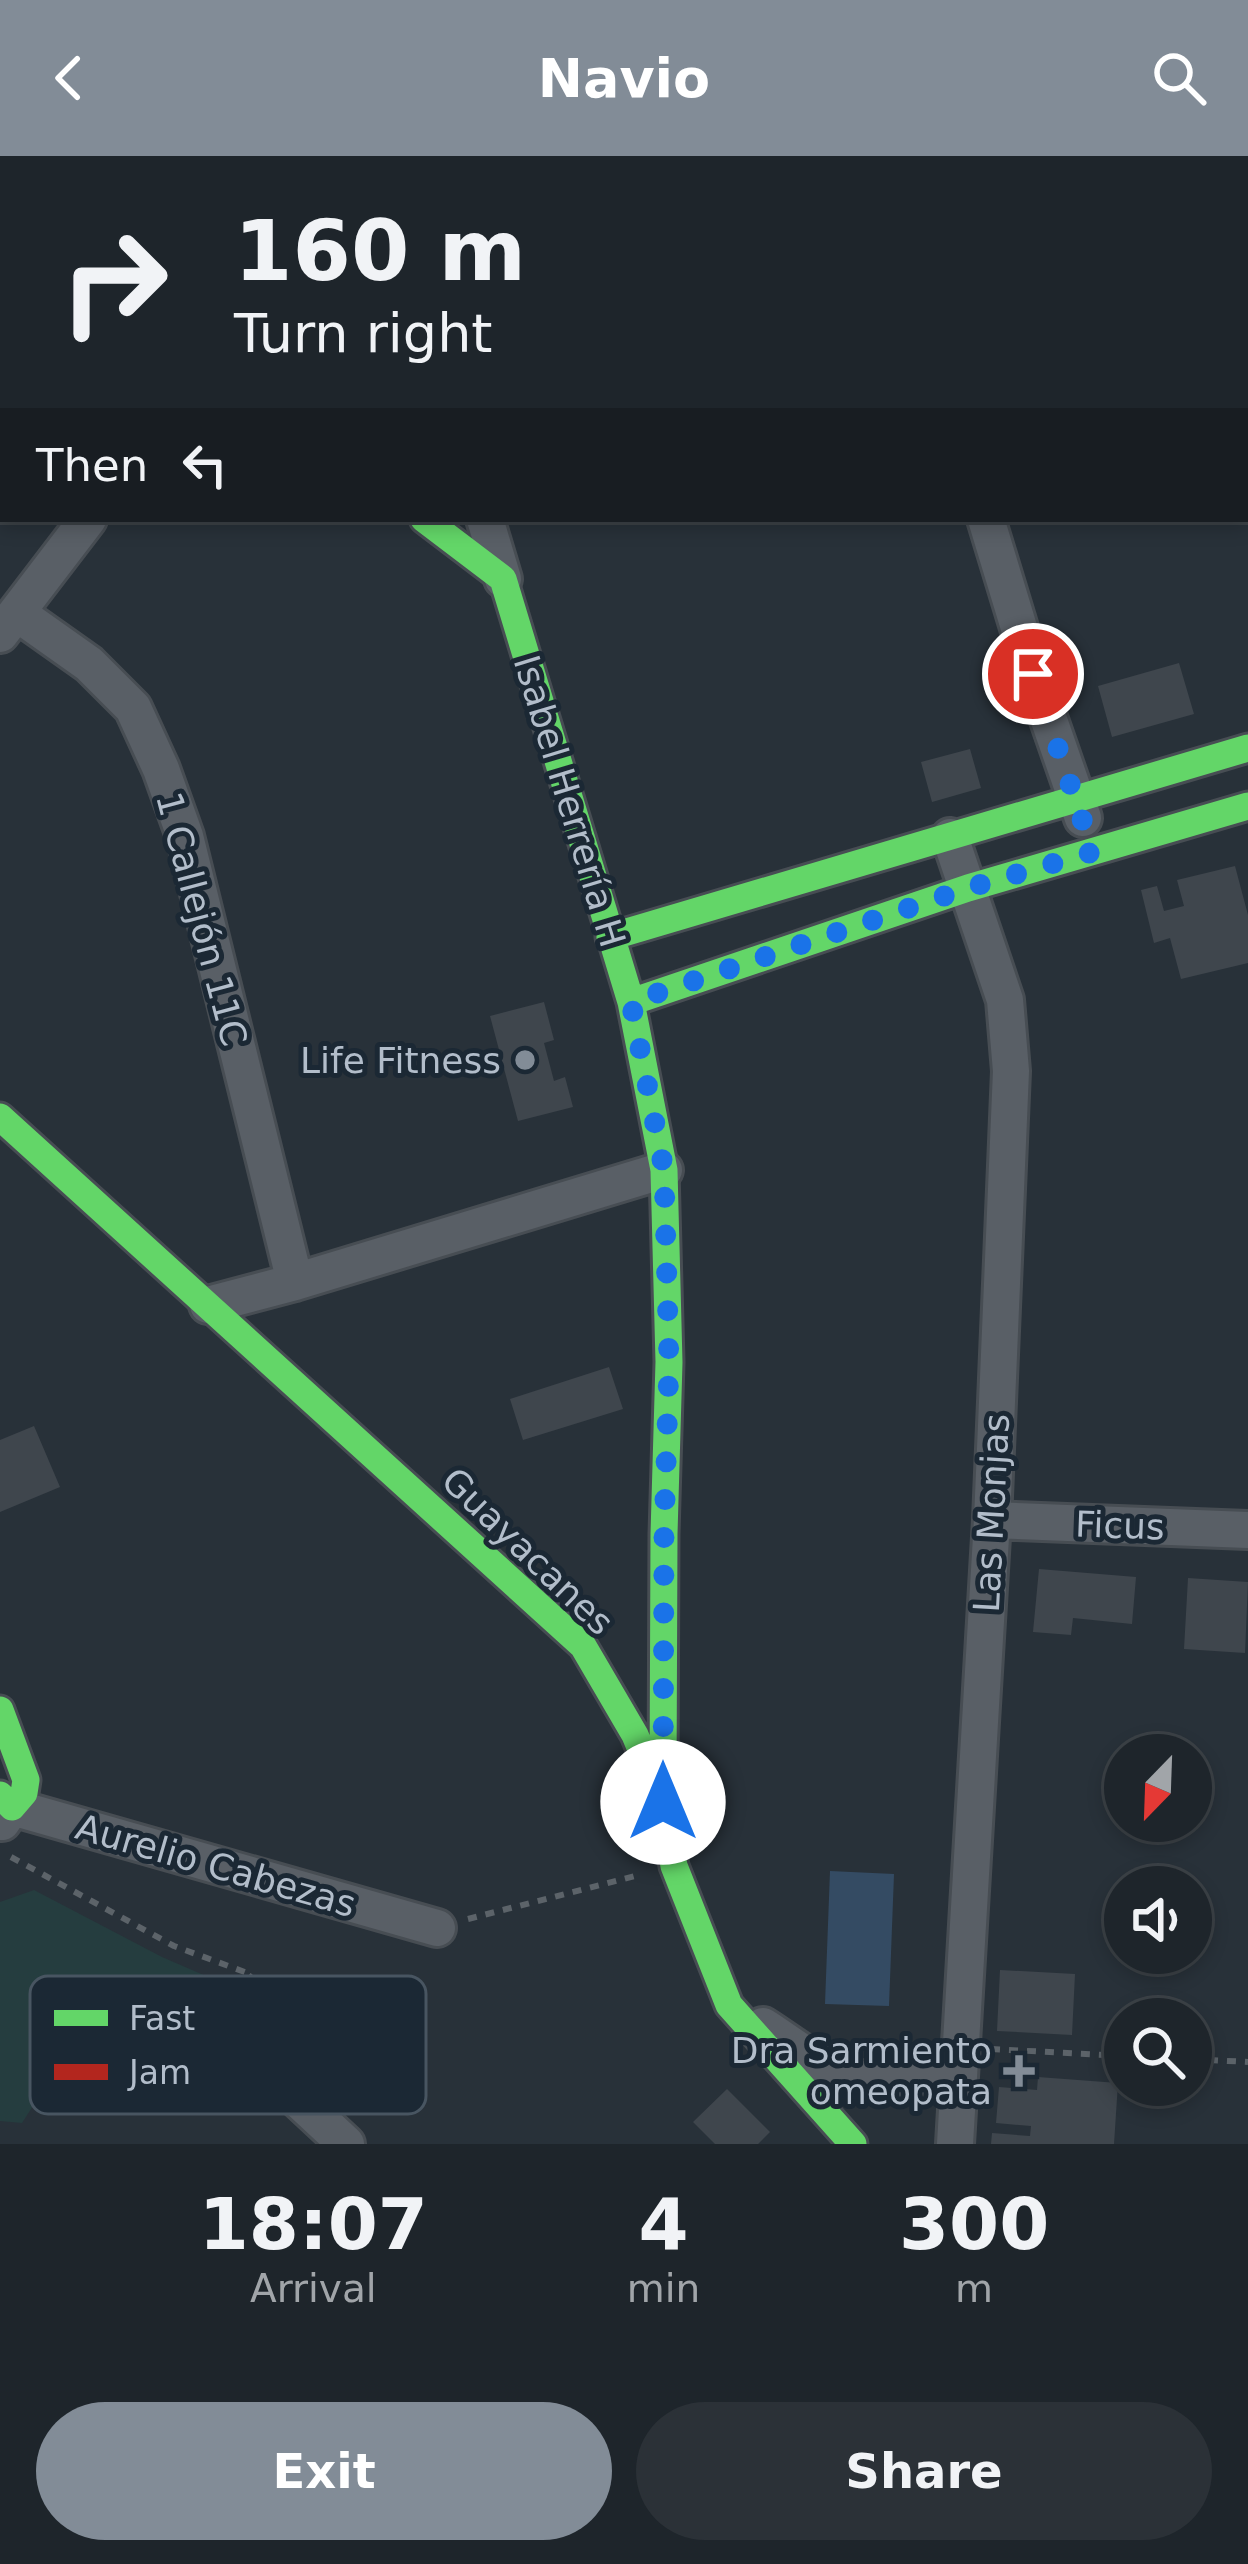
<!DOCTYPE html>
<meta charset="utf-8">
<style>
:root{--surface:#1e252b;--page:#2b3137;--text:#f1f3f6;--muted:#a1a5a9;--line:#3c4247;--accent:#828c97}
body{margin:0;font-family:"DejaVu Sans",sans-serif;background:var(--page);color:var(--text);height:100vh;display:flex;flex-direction:column;font-size:45px;white-space:nowrap}
*{box-sizing:border-box;margin:0}
p{font-size:39px;color:var(--muted)}
.icon{flex:none;width:66px;height:66px;fill:none;stroke:currentColor;stroke-width:2;stroke-linecap:round;stroke-linejoin:round}
.map{position:relative;height:1988px;overflow:hidden}
.panel{display:flex;flex-direction:column;background:var(--surface);flex:1}
.panel>*{flex:none}
.banner{position:absolute;left:0px;top:0px;width:1248px;height:366px;box-shadow:0 6px 18px #0003,0 0 0 3px var(--line);background:#1e252b;color:var(--text);overflow:hidden}
.needle{width:78px;rotate:203deg}
.controls{position:absolute;left:1104px;top:1578px;display:grid;gap:24px}
.controls a{display:grid;place-items:center;width:108px;height:108px;border-radius:50%;background:var(--surface);box-shadow:0 6px 18px #0003,0 0 0 3px var(--line);font-size:60px}
.pin{position:absolute;display:grid;place-items:center;width:102px;height:102px;color:#fff;margin:-51px;border:6px solid #fff;border-radius:50%;box-shadow:0 3px 12px #0007}
.me{position:absolute;width:132px;margin:-66px;rotate:0deg;stroke-linejoin:round;filter:drop-shadow(0 0 9px #0008)}
.turn{display:flex;align-items:center;gap:42px;height:252px;padding:0 36px;font-size:54px}
.turn .icon{width:156px;height:156px;stroke-width:2.5}
.turn b{display:block;font-size:84px;line-height:102px}
.then{display:flex;align-items:center;height:114px;padding:0 36px;background:#0003;gap:24px;font-size:45px}
.eta{display:flex;justify-content:space-evenly;align-items:center;height:204px;text-align:center}
.eta b{font-size:72px;font-weight:800;line-height:84px}
.button{display:flex;gap:24px;margin-top:auto;padding:24px 36px}
.button a{flex:1;height:138px;border-radius:72px;background:var(--accent);color:#fff;font-size:48px;font-weight:800;line-height:138px;text-align:center}
.button a+a{background:var(--page);color:var(--text)}
header{display:flex;justify-content:space-between;align-items:center;height:156px;padding:0 36px;background:var(--accent);color:#fff;font-size:54px;font-weight:800}
.map>svg:first-child{display:block}
</style>
<header><svg class="icon" aria-label="back" viewBox="0 0 24 24"><path d="M15 5l-7 7 7 7"/></svg>Navio<svg class="icon" aria-label="search" viewBox="0 0 24 24"><circle cx="10" cy="10" r="6"/><path d="M15 15l6 6"/></svg></header>
<div class="map">
<svg width="1248" height="1988" viewBox="0 0 1248 1988">
<rect width="100%" height="100%" fill="#283139"/>
<!-- green -->
<path fill="#253d3f" d="M34 1734 162 1801 206 1820 192 1898 113 1924 83 1872 22 1967 0 1965V1746Z"/>
<!-- water -->
<path fill="#344b63" d="M830 1715 894 1718 889 1850 825 1848Z"/>
<!-- building -->
<path fill="#3f464d" d="M1179 507 1194 558 1112 581 1098 530Z
M970 593 981 632 932 646 921 606Z
M1235 710 1248 759V807L1181 823 1170 782 1154 787 1141 734 1157 730 1164 755 1184 750 1177 724Z
M544 846 554 884 544 887 554 925 565 921 573 951 518 965 490 860Z
M609 1211 623 1253 523 1284 510 1243Z
M34 1270 60 1331 0 1356V1284Z
M1039 1413 1136 1421 1132 1468 1073 1462 1071 1479 1033 1476Z
M1188 1422 1248 1426 1245 1497 1184 1493Z
M1000 1814 1075 1818 1072 1879 997 1875Z
M1038 1921 1118 1927 1114 1988H991L992 1977 1030 1980 1031 1970 996 1967 999 1931 1037 1934Z
M727 1933 770 1976 758 1988H715L693 1966Z"/>
<g fill="none" stroke-linecap="round" stroke-linejoin="round">
<!-- street casing -->
<g stroke="#474d53" stroke-width="42">
<path id="street" d="M877 0V3
M362 3 365 0
M485 363 503 423
M986 363 1033 518 1083 662
M17 457 89 508 133 552 161 613 185 680 295 1126
M0 478 88 363
M950 681 1005 844 1011 915 992 1364 955 1988
M208 1149 295 1126 664 1014
M992 1364 1248 1374
M2 1666 12 1651 437 1772
M763 1870C787 1885 812 1906 838 1916 882 1934 931 1929 961 1891
M244 1893 346 1988"/>
</g>
<!-- fast casing -->
<g stroke="#474d53" stroke-width="33">
<path id="fast" d="M424 363 503 423 631 846 664 1014 669 1206 664 1378 663 1628
M610 781 1248 592
M631 846 968 732 1248 650
M0 961 583 1490 635 1579 663 1646 674 1710 729 1849 853 1988
M0 1554 26 1624 24 1637 12 1651 0 1639"/>
</g>
<!-- jam casing -->
<g stroke="#474d53" stroke-width="33">
<path id="jam" d="M0 39 3 42"/>
</g>
<!-- path -->
<path stroke="#5c6369" stroke-width="6" stroke-dasharray="9 9" stroke-linecap="butt" d="M941 3 952 0
M11 1701 174 1790 253 1819 221 1855 226 1864
M468 1763 635 1720
M991 1893 1125 1900
M1191 1903 1248 1906"/>
<!-- street -->
<use href="#street" stroke="#595f66" stroke-width="36"/>
<!-- fast -->
<use href="#fast" stroke="#63d668" stroke-width="27"/>
<!-- jam -->
<use href="#jam" stroke="#b3261e" stroke-width="27"/>
</g>
<g fill="none" stroke-linecap="round" stroke-linejoin="round">
<!-- route -->
<path stroke="#1a73e8" stroke-width="21" stroke-dasharray="0 37.8" d="M663 1646 664 1378 669 1206 664 1014 631 846 968 732 1093 696 1033 518"/>
</g>
<!-- markers -->
<g fill="#828c97" stroke="#1b2834" stroke-width="4.5">
<circle cx="525" cy="904" r="12"/>
<path d="M1013 1897h12v12h12v12h-12v12h-12v-12h-12v-12h12z"/>
</g>
<g text-anchor="middle" stroke-width="10" stroke-linejoin="round" paint-order="stroke">
<!-- street labels -->
<g font-size="36" fill="#b2bdca" stroke="#1b2834">
<text transform="translate(570 645) rotate(73)" y="13">Isabel Herrería H</text>
<text transform="translate(202 763) rotate(75)" y="13">1 Callejón 11C</text>
<text transform="translate(991 1357) rotate(-87)" y="13">Las Monjas</text>
<text transform="translate(1120 1369) rotate(2)" y="13">Ficus</text>
<text transform="translate(528 1395) rotate(44)" y="13">Guayacanes</text>
<text transform="translate(216 1709) rotate(16)" y="13">Aurelio Cabezas</text>
</g>
<!-- poi labels -->
<g font-size="36" fill="#b2bdca" stroke="#1b2834" text-anchor="end">
<text x="501" y="917">Life Fitness</text>
<text x="992" y="1907">Dra Sarmiento<tspan x="992" dy="41">omeopata</tspan></text>
</g>
</g>
<!-- legend -->
<rect x="30" y="1820" width="396" height="138" rx="18" fill="#1b2834" stroke="#485561" stroke-width="3"/>
<rect x="54" y="1854" width="54" height="16" fill="#63d668"/>
<rect x="54" y="1908" width="54" height="16" fill="#b3261e"/>
<g font-size="33" fill="#b2bdca">
<text x="129" y="1874">Fast</text>
<text x="129" y="1928">Jam</text>
</g>
</svg>
<div class="controls">
<a><svg class="needle" viewBox="-14 -14 28 28"><path d="M0-13l5 13h-10z" fill="#e53935"/><path d="M0 13l5-13h-10z" fill="#a1a5a9"/></svg></a>
<a><svg class="icon" aria-label="sound" viewBox="0 0 24 24"><path d="M4 9h4l5-4v14l-5-4H4zM17 9q2 3 0 6"/></svg></a>
<a><svg class="icon" aria-label="search" viewBox="0 0 24 24"><circle cx="10" cy="10" r="6"/><path d="M15 15l6 6"/></svg></a>
</div>
<div class="pin" style="left:1033px;top:518px;background:#d93025"><svg class="icon" aria-label="arrive" viewBox="0 0 24 24"><path d="M6 21V4h12l-3 4 3 4H6"/></svg></div>
<svg class="me" style="left:663px;top:1646px" viewBox="-20 -20 40 40"><circle r="19" fill="#fff"/><path d="M0-13L10 11 0 6-10 11z" fill="#1a73e8"/></svg>
<div class="banner">
<div class="turn"><svg class="icon" aria-label="right" viewBox="0 0 24 24"><path d="M7 20v-9h11M14 6l5 5-5 5"/></svg><div><b>160 m</b>Turn right</div></div>
<div class="then">Then<svg class="icon" aria-label="left" viewBox="0 0 24 24"><path d="M17 20v-9H6M10 6l-5 5 5 5"/></svg></div>
</div>
</div>
<section class="panel">
<div class="eta">
<div><b>18:07</b><p>Arrival</p></div>
<div><b>4</b><p>min</p></div>
<div><b>300</b><p>m</p></div>
</div>
<div class="button"><a>Exit</a><a>Share</a></div>
</section>
